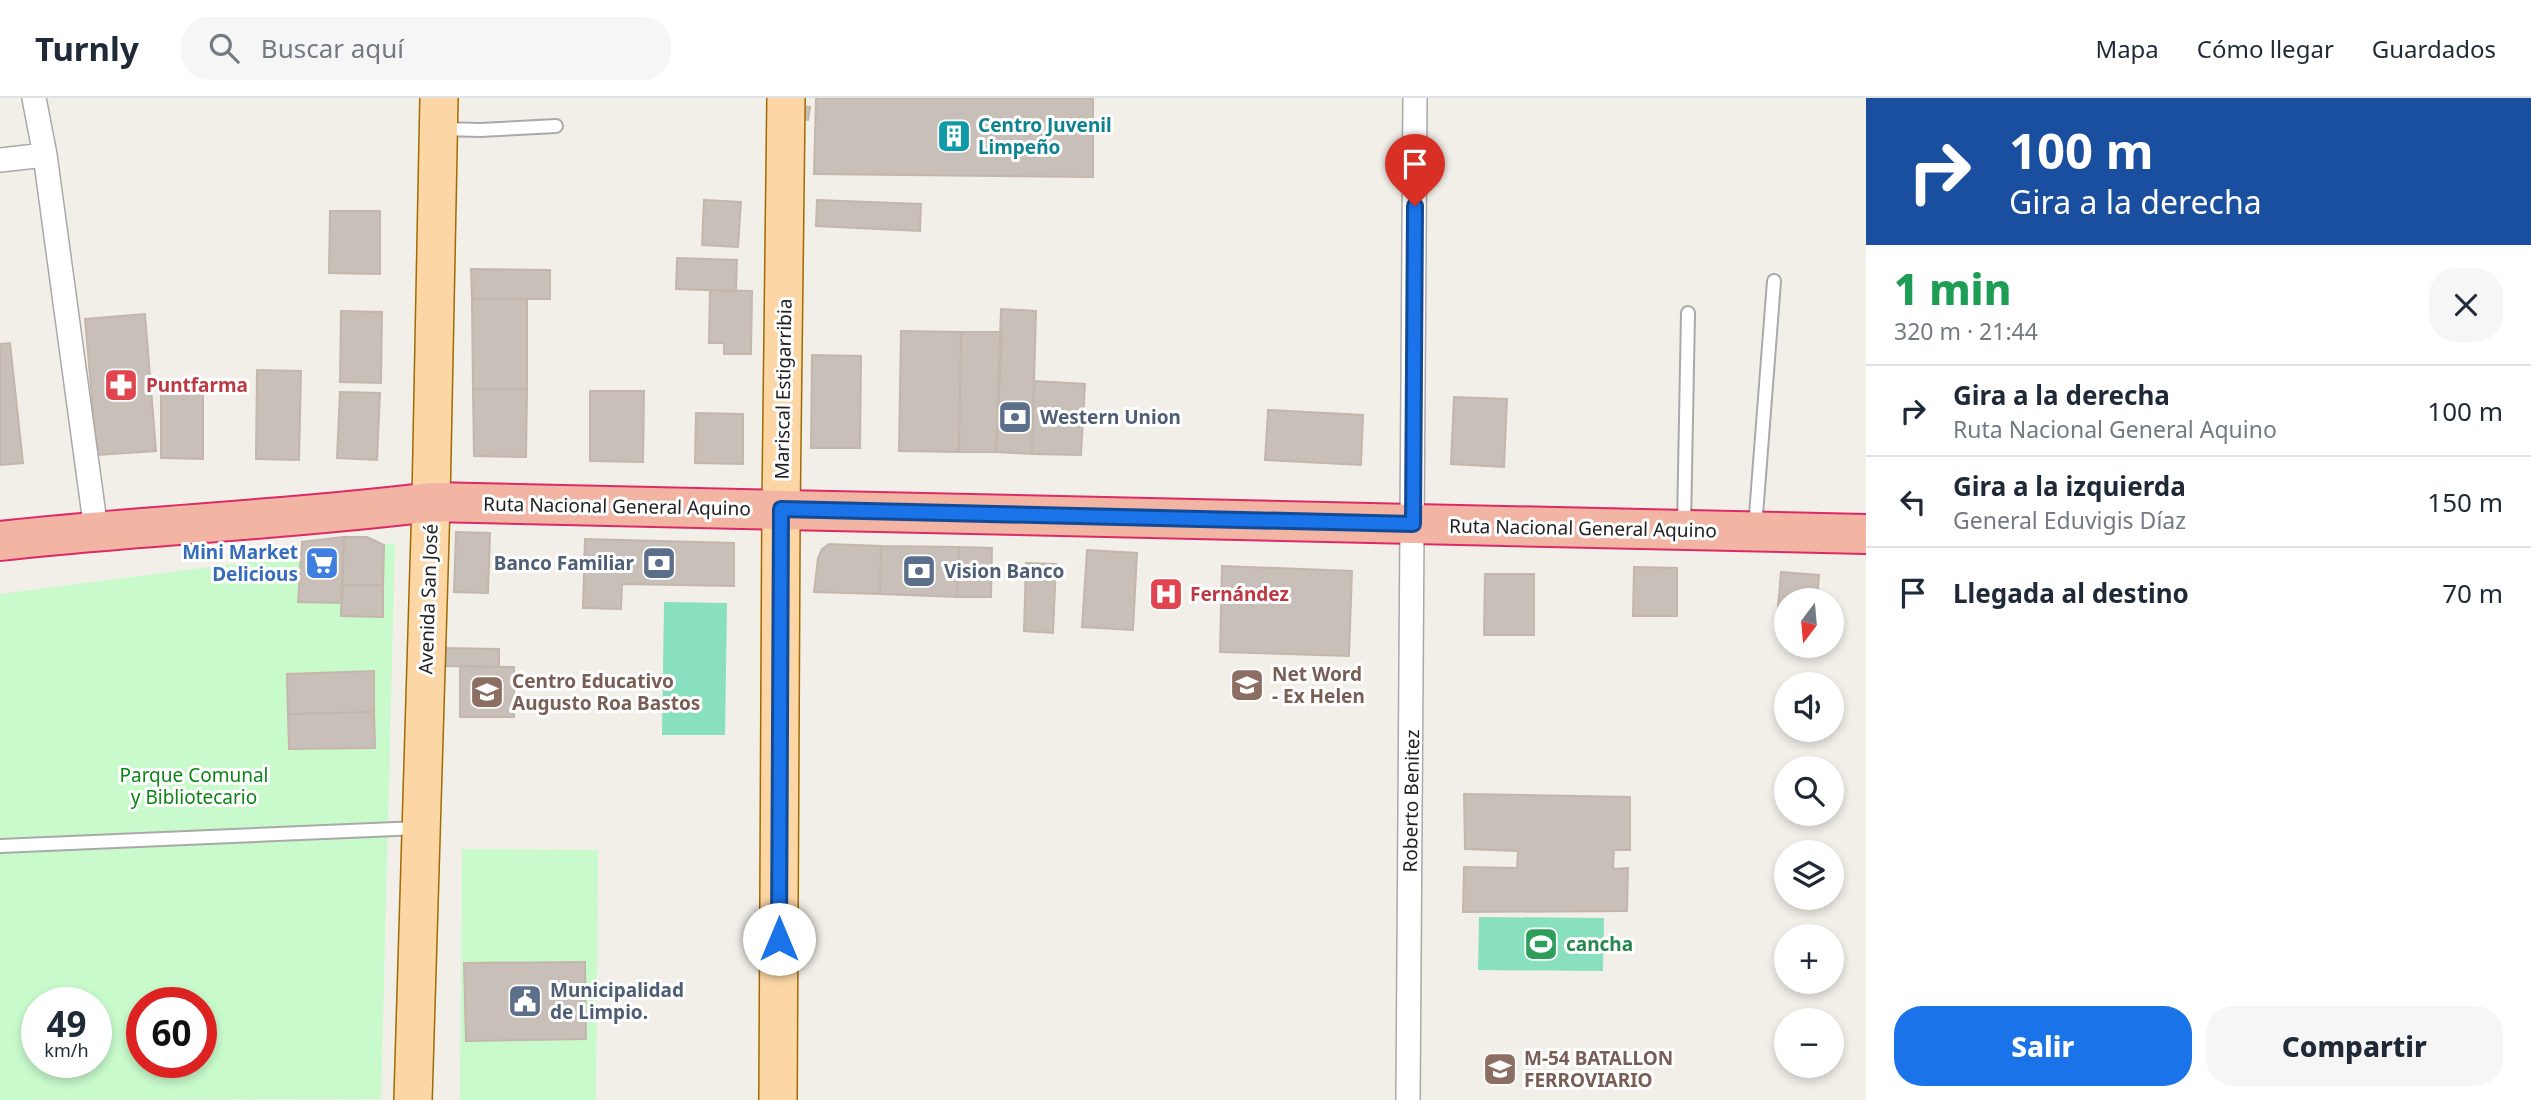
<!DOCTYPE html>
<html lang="es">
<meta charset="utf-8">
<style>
:root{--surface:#fff;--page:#f6f6f7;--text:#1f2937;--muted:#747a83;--line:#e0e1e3;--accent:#1a73e8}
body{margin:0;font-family:"Noto Sans",sans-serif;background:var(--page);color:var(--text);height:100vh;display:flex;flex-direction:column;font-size:26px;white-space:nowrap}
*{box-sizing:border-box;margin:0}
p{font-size:23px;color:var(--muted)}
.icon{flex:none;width:38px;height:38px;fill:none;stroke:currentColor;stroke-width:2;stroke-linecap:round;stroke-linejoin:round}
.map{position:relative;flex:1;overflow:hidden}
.details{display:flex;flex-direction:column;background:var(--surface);width:665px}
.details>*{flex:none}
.guide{background:#1a4fa0;color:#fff;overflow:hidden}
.needle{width:46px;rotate:196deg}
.tools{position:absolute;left:1774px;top:490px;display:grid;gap:14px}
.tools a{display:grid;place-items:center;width:70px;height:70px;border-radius:50%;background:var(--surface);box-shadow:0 4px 10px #0003;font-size:35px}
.speed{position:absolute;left:21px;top:889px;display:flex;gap:14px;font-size:35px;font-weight:700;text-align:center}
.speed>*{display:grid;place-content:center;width:91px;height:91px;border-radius:50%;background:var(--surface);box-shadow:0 4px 10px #0003;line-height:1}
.speed small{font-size:18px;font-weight:400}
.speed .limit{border:10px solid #d22;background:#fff;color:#111}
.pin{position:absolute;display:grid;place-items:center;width:60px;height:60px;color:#fff;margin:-72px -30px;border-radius:50% 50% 50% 0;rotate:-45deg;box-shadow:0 0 7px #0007}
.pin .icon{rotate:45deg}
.me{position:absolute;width:77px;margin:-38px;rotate:0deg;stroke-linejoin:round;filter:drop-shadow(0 0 5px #0008)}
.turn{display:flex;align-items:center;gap:24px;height:147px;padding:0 28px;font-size:32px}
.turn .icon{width:91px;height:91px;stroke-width:2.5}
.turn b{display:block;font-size:49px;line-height:60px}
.round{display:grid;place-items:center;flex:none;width:74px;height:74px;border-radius:28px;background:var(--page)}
.overview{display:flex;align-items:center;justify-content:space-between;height:119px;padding:0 28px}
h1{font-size:42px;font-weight:800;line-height:52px;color:#1e9e55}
.button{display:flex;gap:14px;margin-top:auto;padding:14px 28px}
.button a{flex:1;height:80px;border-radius:28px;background:var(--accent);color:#fff;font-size:28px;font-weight:800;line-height:80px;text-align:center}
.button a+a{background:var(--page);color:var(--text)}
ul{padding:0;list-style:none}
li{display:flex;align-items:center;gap:21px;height:91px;padding:0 28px;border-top:2px solid var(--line)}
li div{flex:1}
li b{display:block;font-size:26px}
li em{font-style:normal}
header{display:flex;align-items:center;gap:42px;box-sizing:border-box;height:98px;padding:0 35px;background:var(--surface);border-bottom:2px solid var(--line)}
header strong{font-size:33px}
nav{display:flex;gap:38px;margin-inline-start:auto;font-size:24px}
.search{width:490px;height:63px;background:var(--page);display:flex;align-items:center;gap:18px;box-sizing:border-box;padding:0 24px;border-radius:28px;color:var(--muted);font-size:26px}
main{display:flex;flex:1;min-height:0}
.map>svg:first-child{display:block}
</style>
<header>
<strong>Turnly</strong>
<div class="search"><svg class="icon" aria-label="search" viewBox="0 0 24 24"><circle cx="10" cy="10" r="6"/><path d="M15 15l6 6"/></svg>Buscar aquí</div>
<nav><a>Mapa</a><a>Cómo llegar</a><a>Guardados</a></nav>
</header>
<main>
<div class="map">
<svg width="1866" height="1002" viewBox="0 0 1866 1002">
<rect width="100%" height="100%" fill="#f2efe9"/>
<!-- park -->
<path fill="#c8facc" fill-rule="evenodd" d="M395 445 381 1001 0 1002V496ZM37 905H96V964H37ZM142 905H201V964H142Z
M462 751 598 752 596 1002H460Z"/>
<!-- pitch -->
<path fill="#88e0be" d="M664 504 727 505 725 637H662Z
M1479 819 1604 820 1603 873 1478 872Z"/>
<!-- building -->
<path fill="#c7bfb8" stroke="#c4b6ab" stroke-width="2" d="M816 0H1093V79L814 76Z
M790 7 810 9 808 22 789 20Z
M704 102 741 104 738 149 702 147Z
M817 102 921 106 920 133 816 128Z
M330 113H380V176L329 175Z
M677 160 737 162 736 193 676 191Z
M471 171 550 172V201H472Z
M710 192 752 193 751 256H724V245H709Z
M472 201H527V291H473Z
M1001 211 1036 213 1032 356 996 354Z
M341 213 382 214 381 285 340 284Z
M145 216 156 353 97 357 85 221Z
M901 233 961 234 959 354 899 353Z
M961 234H1002L996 354H959Z
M10 245 23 365 0 367V246Z
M812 257 861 258 860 350H811Z
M257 272 301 273 299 362 256 361Z
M1034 283 1085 286 1081 357 1032 356Z
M473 291H527L526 359 474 358Z
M590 293H644L643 364 590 363Z
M161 294H203V361L161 360Z
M340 294 380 295 377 362 337 360Z
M1454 299 1507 301 1504 369 1451 366Z
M1268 312 1363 317 1361 367 1265 362Z
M696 315 743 316V366L695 365Z
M456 434 490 435 488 495 454 494Z
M344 439H367L384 447 383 487H342Z
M344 439 342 505 298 504 302 444Z
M585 441 734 445V488L622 486 621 511 583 510Z
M829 446 881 448 880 496 814 494 818 460 822 451Z
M881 448 959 449 957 499 880 496Z
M959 449 992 450 991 499H957Z
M1087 452 1137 455 1133 532 1082 529Z
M1026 465 1056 466 1053 535 1024 533Z
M1222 468 1352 473 1349 558 1220 554Z
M1634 469 1677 470V518H1633Z
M1781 474 1819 477 1817 502H1787V521H1777Z
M1485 476H1534V537H1484Z
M342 487H383V519L341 518Z
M440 550 499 551V569L439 568Z
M460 568 514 569V619H460Z
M374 573V614L288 616 287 576Z
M374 614 375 650 289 651 288 616Z
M1464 696 1630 699V752H1614L1613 771 1628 770 1627 813 1463 814 1464 769 1517 770 1518 753 1465 751Z
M585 864 586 941 466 943 464 865Z"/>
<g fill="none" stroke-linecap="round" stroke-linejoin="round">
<!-- service casing -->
<g stroke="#a9a9a9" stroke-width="16">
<path id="service" d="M442 31 480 32 556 28
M1684 428 1688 215
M1755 430 1774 183
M0 748 419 730"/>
</g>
<!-- minor casing -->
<g stroke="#a9a9a9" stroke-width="26">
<path id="minor" d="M34 0 45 57 96 432
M0 62 45 57
M1408 1002 1415 0"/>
</g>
<!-- primary casing -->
<g stroke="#a06b00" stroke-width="40">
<path id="primary" d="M413 1002 431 404 439 0
M778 1002 781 411 786 0"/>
</g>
<!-- trunk casing -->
<g stroke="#dc2a67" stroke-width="42">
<path id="trunk" d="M0 443C143 427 288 422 431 404L1866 436"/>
</g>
<!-- service -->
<use href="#service" stroke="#fff" stroke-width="12"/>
<!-- minor -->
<use href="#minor" stroke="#fff" stroke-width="23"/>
<!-- primary -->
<use href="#primary" stroke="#fcd6a4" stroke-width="37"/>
<!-- trunk -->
<use href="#trunk" stroke="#f2b4a3" stroke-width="38"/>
</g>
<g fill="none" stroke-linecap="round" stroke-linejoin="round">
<!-- route casing -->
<g stroke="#114b97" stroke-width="18">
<path id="route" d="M779 841 781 411 1413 426 1415 108"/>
</g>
<!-- route -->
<use href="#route" stroke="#1a73e8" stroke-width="12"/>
</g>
<!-- icons -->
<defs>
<g id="building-square" transform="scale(1.75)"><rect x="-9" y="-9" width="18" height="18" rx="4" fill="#0f9aa8" stroke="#fff"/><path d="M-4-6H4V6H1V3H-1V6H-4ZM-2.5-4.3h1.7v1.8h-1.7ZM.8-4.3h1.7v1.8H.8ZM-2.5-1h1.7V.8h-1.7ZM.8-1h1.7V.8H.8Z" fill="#fff"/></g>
<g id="pharmacy-square" transform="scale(1.75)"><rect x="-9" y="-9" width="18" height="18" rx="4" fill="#e0444e" stroke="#fff"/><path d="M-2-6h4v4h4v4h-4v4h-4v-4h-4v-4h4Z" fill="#fff"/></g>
<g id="bank-square" transform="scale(1.75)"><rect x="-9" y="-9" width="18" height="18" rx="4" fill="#5c6f8a" stroke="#fff"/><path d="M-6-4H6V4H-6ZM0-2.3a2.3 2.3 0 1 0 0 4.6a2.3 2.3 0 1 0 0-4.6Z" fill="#fff"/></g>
<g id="supermarket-square" transform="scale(1.75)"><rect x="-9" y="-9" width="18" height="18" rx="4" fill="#3f7fe0" stroke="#fff"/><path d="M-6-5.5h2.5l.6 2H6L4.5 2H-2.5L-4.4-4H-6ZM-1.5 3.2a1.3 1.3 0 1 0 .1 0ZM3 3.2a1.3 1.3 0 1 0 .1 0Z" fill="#fff"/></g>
<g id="hospital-square" transform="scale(1.75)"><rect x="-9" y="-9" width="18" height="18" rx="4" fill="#e0444e" stroke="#fff"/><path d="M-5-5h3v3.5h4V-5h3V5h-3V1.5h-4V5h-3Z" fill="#fff"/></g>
<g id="school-square" transform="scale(1.75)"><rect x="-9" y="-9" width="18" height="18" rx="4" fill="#8d6e63" stroke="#fff"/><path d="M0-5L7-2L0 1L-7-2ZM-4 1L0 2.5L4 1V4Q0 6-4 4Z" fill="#fff"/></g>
<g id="stadium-square" transform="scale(1.75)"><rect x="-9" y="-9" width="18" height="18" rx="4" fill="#2e9e5b" stroke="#fff"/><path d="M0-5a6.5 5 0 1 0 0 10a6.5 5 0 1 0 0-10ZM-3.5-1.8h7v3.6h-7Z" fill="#fff"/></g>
<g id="civic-square" transform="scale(1.75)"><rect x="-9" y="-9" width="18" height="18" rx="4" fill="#5c6f8a" stroke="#fff"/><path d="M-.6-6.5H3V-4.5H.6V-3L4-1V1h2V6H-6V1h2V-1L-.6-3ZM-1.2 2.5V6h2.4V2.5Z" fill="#fff"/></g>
</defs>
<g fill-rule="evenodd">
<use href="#building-square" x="954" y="38"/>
<use href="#pharmacy-square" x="121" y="287"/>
<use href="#bank-square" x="1015" y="319"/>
<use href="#supermarket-square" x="322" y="465"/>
<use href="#bank-square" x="659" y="465"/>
<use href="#bank-square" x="919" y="473"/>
<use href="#hospital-square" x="1166" y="496"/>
<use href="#school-square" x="1247" y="587"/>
<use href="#school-square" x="487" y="594"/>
<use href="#stadium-square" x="1541" y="846"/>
<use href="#civic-square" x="525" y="903"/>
<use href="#school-square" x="1500" y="971"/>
</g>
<g text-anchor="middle" stroke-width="6" stroke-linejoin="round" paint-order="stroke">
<!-- culture labels -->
<g font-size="19" font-weight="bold" fill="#0d838f" stroke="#fff" text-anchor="start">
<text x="978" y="34">Centro Juvenil<tspan x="978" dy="22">Limpeño</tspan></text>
</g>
<!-- health labels -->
<g font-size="19" font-weight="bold" fill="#be3a42" stroke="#fff" text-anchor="start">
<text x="146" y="294">Puntfarma</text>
<text x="1190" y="503">Fernández</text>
</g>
<!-- street labels -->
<g font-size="19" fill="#222" stroke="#fff">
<text transform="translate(783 291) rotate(-89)" y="7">Mariscal Estigarribia</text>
<text transform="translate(617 408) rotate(1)" y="7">Ruta Nacional General Aquino</text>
<text transform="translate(1583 430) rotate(1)" y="7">Ruta Nacional General Aquino</text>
<text transform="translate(428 501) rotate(-88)" y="7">Avenida San José</text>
<text transform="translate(1411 703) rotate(-89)" y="7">Roberto Benitez</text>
</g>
<!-- service labels -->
<g font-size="19" font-weight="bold" fill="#4e5e75" stroke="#fff" text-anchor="start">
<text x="1040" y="326">Western Union</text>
<text x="634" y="472" text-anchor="end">Banco Familiar</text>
<text x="944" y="480">Vision Banco</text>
<text x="550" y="899">Municipalidad<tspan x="550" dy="22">de Limpio.</tspan></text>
</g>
<!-- shop labels -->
<g font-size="19" font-weight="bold" fill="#366cbe" stroke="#fff" text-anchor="end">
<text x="298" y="461">Mini Market<tspan x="298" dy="22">Delicious</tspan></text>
</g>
<!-- education labels -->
<g font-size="19" font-weight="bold" fill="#785e54" stroke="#fff" text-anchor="start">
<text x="1272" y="583">Net Word<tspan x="1272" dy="22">- Ex Helen</tspan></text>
<text x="512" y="590">Centro Educativo<tspan x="512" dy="22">Augusto Roa Bastos</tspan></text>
<text x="1524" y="967">M-54 BATALLON<tspan x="1524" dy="22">FERROVIARIO</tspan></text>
</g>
<!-- park labels -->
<g font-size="19" fill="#0c8416" stroke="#fff">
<text x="194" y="684">Parque Comunal<tspan x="194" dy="22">y Bibliotecario</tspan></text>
</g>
<!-- leisure labels -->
<g font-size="19" font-weight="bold" fill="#27864d" stroke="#fff" text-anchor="start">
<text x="1566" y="853">cancha</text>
</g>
</g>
</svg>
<div class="tools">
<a><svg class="needle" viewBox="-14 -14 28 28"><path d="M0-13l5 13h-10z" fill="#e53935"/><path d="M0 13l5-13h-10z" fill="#747a83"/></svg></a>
<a><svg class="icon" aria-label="sound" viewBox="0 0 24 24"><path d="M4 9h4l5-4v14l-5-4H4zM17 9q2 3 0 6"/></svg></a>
<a><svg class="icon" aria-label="search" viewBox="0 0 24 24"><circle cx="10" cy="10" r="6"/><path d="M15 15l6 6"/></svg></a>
<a><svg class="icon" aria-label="layers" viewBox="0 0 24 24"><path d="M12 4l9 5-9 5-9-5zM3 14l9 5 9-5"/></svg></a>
<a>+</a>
<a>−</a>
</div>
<div class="speed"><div>49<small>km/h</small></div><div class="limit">60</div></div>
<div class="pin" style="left:1415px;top:108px;background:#d93025"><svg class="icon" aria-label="arrive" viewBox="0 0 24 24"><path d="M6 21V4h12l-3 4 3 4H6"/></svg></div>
<svg class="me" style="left:779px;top:841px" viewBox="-20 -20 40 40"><circle r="19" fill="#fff"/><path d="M0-13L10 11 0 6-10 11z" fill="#1a73e8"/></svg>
</div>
<section class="details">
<div class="guide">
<div class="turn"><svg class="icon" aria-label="right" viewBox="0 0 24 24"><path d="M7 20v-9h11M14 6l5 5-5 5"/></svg><div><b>100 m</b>Gira a la derecha</div></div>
</div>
<div class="overview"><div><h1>1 min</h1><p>320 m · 21:44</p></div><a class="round"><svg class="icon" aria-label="close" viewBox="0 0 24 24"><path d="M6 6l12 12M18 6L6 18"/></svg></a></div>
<ul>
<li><svg class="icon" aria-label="right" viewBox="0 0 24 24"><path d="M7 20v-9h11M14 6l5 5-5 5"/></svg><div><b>Gira a la derecha</b><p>Ruta Nacional General Aquino</p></div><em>100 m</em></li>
<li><svg class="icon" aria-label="left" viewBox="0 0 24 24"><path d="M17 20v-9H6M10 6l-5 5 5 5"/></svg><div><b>Gira a la izquierda</b><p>General Eduvigis Díaz</p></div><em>150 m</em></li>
<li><svg class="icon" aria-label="arrive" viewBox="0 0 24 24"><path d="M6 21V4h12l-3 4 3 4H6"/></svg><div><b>Llegada al destino</b></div><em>70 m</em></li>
</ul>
<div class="button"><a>Salir</a><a>Compartir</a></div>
</section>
</main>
